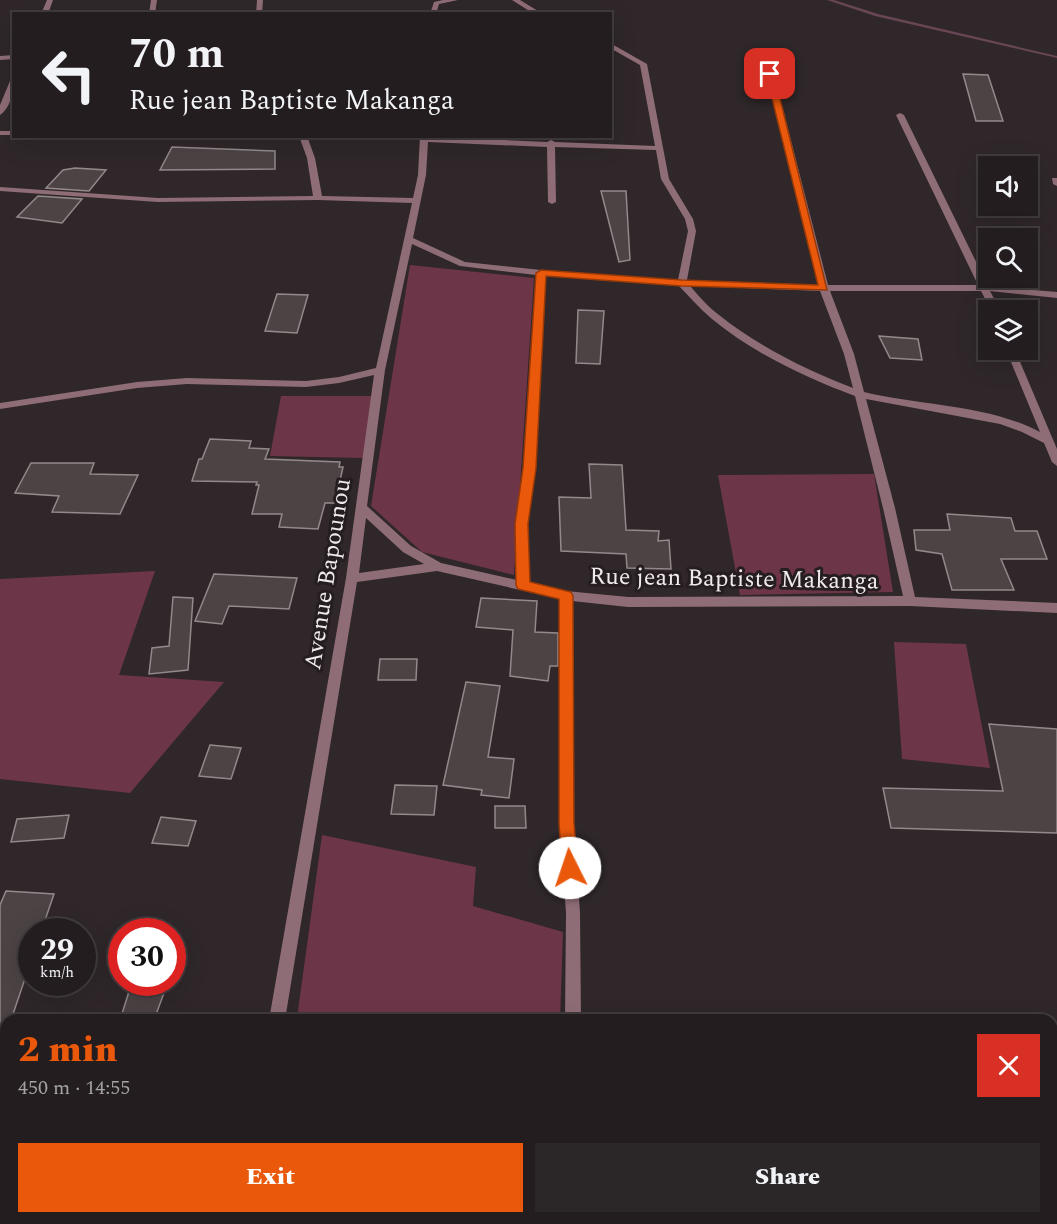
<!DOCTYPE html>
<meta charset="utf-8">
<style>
:root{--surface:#231d1f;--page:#2b2628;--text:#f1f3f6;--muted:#a3a2a4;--line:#403b3d;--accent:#ea580c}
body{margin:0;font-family:Spectral,serif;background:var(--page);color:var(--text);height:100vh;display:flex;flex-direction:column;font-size:22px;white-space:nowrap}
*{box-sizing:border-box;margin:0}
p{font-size:20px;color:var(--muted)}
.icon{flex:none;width:33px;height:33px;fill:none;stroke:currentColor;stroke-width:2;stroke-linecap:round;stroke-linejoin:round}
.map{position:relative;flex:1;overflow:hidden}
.drawer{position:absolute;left:0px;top:1014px;width:1058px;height:210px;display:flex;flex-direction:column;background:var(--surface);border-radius:18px 18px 0 0;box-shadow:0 6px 24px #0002,0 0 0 2px var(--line)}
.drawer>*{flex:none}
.guide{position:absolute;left:12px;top:12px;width:600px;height:126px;border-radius:0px;box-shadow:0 6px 24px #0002,0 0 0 2px var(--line);background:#231d1f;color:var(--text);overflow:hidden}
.tools{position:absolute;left:978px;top:156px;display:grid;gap:12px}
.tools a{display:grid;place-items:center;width:60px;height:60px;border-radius:0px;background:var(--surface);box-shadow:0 6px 24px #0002,0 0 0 2px var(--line);font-size:30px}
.speed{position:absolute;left:18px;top:918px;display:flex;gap:12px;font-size:30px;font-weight:700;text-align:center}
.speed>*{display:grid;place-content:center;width:78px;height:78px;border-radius:50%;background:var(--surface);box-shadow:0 6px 24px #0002,0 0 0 2px var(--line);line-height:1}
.speed small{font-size:15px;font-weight:400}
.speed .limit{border:9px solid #d22;background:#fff;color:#111}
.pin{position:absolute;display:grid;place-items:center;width:51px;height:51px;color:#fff;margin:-26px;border-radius:12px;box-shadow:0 3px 9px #0006}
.me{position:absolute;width:66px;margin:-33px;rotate:356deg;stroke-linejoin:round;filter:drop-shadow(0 0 4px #0008)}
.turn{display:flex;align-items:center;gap:21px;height:126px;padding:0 18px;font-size:27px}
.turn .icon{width:78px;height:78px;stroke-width:2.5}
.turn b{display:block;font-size:42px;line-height:51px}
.round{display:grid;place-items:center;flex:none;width:63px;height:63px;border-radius:0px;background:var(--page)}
.overview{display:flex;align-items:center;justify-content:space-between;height:102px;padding:0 18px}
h1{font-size:36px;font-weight:800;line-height:45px;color:var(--accent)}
.primary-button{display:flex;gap:12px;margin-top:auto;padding:12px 18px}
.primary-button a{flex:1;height:69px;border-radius:0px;background:var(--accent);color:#fff;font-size:24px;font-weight:800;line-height:69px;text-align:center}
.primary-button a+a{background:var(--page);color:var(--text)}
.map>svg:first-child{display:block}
</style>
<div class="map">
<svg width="1057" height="1224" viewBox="0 0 1057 1224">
<rect width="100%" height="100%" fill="#2f2729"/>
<!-- green -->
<path fill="#6d3648" d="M410 265 534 278 514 575 422 552 371 506Z
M281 396H373L363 458 270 456Z
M874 474 893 592 740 595 718 475Z
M155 571 119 675 224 682 130 793 0 779V579Z
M894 642 966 644 990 768 902 759Z
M322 835 476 867 473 906 563 932 560 1020 297 1018Z
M0 1087H6V1148L0 1166Z
M58 1218H231L230 1224H56Z"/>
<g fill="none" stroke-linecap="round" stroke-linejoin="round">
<!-- stream -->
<path fill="#694655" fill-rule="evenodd" d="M827 0H834L878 14 1057 56V58L875 16Z"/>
</g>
<!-- building -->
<path fill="#4c4345" stroke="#93898b" stroke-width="1.5" d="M963 74 988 75 1003 121H976Z
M172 147 275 151V169L160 170Z
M75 168 106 170 89 191 46 188 63 170Z
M601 191H626L630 260 619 262Z
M38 196 82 199 62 223 17 217Z
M277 294 308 295 297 333 265 331Z
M578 310 604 311 600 364 576 363Z
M879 336 918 339 922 360 890 358Z
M210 439 251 441 249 448 269 449 265 459 340 462 339 467H343L335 503H325L318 529 279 527 282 514H252L259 485H256L257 482 192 481 199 459H202Z
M31 463H94L90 474 138 475 120 514 52 512 59 496 15 493Z
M589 464 622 465 626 530 659 531 658 541 669 540 671 569 627 568 626 554 561 551 559 497 591 498Z
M947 514 1011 518 1015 531H1037L1047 559H1001L1014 590H952L942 554 916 550 914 530H950Z
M214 574 297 578 289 609 229 606 222 624 195 621Z
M173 597 193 598 188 670 149 674 152 648 169 646Z
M481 598 537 601 535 632 558 633V666H550L548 681 510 676 513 630 476 627Z
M380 659H417L416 680H378Z
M466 682 500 686 488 757 514 759 509 798 481 795 482 790 443 785Z
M989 724 1057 729V833L891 828 883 788 1003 791Z
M210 745 241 748 231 779 199 776Z
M395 785 437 786 434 815 391 814Z
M495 806H525L526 828H495Z
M69 815 64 838 11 842 17 819Z
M161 817 196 821 188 846 152 843Z
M6 891 54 894 41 932H32V958L11 1020H6L4 1041 0 1040V905Z
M132 982H168L154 1020H120Z"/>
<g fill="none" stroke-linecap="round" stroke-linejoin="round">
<!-- street -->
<path fill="#8f6d76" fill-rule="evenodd" d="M47 0H53L48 14H41Z
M151 0H157L155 14H149Z
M257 0H263L262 14H256Z
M443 0H458L439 4 436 14H430L434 2Z
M512 0H520L543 14H534Z
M610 43 647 64 669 179 693 219 696 231 687 280 819 285 766 74 770 72 774 74 828 285H978L896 115 900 113 904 115 988 286 1057 292V298L990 291 1000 310H991L981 291H830L854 354 864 392C922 406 986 404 1040 432L1006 350H1015L1057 449V466L1052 462 1044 443 1022 432 1000 424 866 399 895 508 915 597 1057 603V613L910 606 628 607 572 601 574 823 580 913 581 1020H565L566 913 560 823V599L437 571 357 582 285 1020H269L346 578 374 375 339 383 306 387 187 384 137 388 0 409V403L137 382 187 378 306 381 339 377 376 368 412 203 318 200 158 202 0 191V187L158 198 313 196 307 158 299 136H307L315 158 322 196 413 198 418 175 420 136 547 142 551 140 555 142 655 146 640 65 610 48ZM428 142 547 147 548 202 552 204 556 202 555 147 656 150 661 179 685 219 688 231 678 280 541 270 465 262 413 238 426 175ZM412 244 460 266 536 275 524 468 515 524 517 580 441 563 411 546 367 506 385 370ZM545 276 679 286C690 297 700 309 712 319 753 353 806 378 855 396L883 508 903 596 628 597 566 591 529 583 527 524 534 468ZM690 286 820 291 844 354 853 388C807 371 758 346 719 315 708 307 699 296 690 286ZM366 518 403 552 424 564 359 573Z
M14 55V59L0 60V56Z
M14 79C14 91 10 109 0 115V105L10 81Z
M0 131H14V135H0Z
M1052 178H1057V186L1053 184Z
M0 1058 6 1061V1078L0 1076Z
M1052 1185H1057V1203L1052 1202Z
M237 1218H255L254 1224H236Z
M553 1218H571V1224H553Z
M647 1218H761L758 1224H650Z"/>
</g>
<!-- route -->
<path fill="#ea580c" stroke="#983908" stroke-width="1.5" d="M770 72 774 74 827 290 682 286 546 276 536 468 528 524 530 582 571 592 573 596 574 823 578 868 575 874 570 876 564 874 562 868 559 823V599L518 589 516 585 515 524 523 468 536 273 541 270 682 280 818 285 766 74Z"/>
<g text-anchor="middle" stroke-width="6" stroke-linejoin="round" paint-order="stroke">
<!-- street labels -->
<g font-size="24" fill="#f0eaec" stroke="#251d1f">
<text transform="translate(327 574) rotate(-81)" y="8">Avenue Bapounou</text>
<text transform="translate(734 578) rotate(1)" y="8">Rue jean Baptiste Makanga</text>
</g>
</g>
</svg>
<div class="tools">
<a><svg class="icon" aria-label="sound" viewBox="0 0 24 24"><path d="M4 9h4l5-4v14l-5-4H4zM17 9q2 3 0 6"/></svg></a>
<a><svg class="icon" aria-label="search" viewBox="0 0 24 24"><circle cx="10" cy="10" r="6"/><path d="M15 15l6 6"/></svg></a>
<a><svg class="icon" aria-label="layers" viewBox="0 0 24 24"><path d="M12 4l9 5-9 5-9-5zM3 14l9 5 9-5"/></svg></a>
</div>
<div class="speed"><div>29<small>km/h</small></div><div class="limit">30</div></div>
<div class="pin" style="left:770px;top:74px;background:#d93025"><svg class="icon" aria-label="arrive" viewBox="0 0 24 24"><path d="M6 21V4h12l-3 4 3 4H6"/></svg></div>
<svg class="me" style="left:570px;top:868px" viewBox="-20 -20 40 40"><circle r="19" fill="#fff"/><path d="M0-13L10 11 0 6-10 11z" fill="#ea580c"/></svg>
<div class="guide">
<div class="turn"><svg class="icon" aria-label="left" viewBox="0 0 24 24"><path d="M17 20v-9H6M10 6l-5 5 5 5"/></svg><div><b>70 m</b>Rue jean Baptiste Makanga</div></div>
</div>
<section class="drawer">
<div class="overview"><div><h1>2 min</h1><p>450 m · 14:55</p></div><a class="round" style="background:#d93025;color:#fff"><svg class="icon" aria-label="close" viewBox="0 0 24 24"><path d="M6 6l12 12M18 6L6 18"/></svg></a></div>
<div class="primary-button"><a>Exit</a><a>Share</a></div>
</section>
</div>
